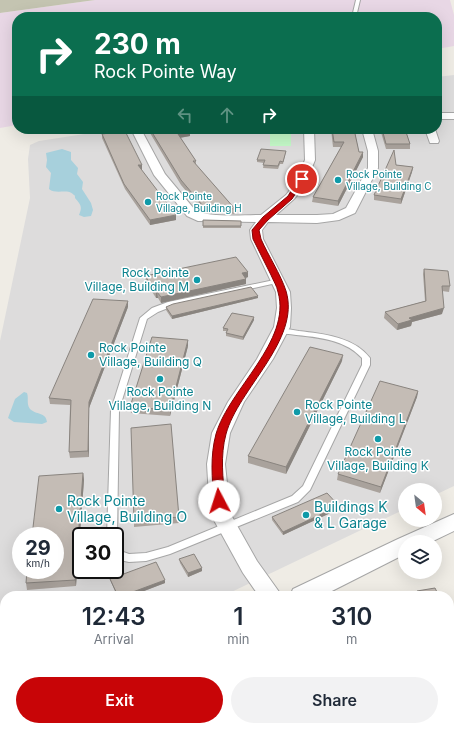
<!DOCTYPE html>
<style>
:root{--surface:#fff;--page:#f2f2f3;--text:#1f2937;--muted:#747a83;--accent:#c80507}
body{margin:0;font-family:Inter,sans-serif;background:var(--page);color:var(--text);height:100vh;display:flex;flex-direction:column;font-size:15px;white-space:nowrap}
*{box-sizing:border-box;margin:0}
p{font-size:13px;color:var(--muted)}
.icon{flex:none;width:22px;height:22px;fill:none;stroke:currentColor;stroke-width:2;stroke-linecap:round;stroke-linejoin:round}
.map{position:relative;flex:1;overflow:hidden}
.side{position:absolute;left:0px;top:591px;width:454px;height:140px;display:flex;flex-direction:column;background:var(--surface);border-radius:16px 16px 0 0;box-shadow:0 4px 16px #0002}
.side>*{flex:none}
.guide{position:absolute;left:12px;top:12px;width:430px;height:122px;border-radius:16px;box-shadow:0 4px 16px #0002;background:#0b6e4f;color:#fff;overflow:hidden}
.needle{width:26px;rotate:151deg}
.buttons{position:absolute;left:398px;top:483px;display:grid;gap:8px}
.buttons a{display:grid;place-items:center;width:44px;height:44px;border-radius:50%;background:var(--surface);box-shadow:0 4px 16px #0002;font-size:20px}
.speed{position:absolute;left:12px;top:527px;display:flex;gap:8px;font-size:20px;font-weight:700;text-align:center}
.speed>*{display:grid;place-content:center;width:52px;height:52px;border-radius:50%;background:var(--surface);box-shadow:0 4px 16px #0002;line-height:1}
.speed small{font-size:10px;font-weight:400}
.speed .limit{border:2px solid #111;border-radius:6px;background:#fff;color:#111}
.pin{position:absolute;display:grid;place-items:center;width:34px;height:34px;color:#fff;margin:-17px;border:2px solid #fff;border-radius:50%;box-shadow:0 1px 4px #0007}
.me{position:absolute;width:44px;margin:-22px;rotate:355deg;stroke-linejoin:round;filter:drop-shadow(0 0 3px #0008)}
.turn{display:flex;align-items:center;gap:14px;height:84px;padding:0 16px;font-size:18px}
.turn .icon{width:52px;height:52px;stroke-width:2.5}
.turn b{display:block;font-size:28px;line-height:34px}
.lanes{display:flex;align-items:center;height:38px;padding:0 16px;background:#0003;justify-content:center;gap:20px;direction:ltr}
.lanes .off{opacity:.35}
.eta{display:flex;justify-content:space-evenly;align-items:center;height:68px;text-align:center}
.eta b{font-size:24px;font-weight:600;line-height:28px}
.primary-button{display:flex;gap:8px;margin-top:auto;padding:8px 16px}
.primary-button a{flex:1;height:46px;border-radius:24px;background:var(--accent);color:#fff;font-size:16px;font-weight:600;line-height:46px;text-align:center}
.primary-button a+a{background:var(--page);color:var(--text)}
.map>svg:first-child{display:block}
</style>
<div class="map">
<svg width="454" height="731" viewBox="0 0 454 731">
<rect width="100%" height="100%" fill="#efece5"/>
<!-- residential -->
<path fill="#dddcdc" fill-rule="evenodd" d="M454 75V486L435 495V490H405V509L223 596H5V700L0 702V341L30 198 28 159 30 145 39 141 117 129H437V77ZM21 536H55V570H21ZM81 536H115V570H81Z"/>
<!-- industrial -->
<path fill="#e8d7e5" d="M95 0H450L454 15V46L437 49V17H17V125L0 128V13Z"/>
<!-- construction -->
<path fill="#c4c4b1" d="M0 0H95L0 13Z"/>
<!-- park -->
<path fill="#c3f8c7" d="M270 134H291V146H270Z"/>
<!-- water -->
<path fill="#a7d0dc" d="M62 149 71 152V160L78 168 77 174 83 182 82 189 91 203 93 210 91 216 84 217 79 215C83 206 80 204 75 198 75 197 75 195 74 195 68 188 56 195 49 189L51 173 46 167 47 160 46 153Z
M24 392 27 393C29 398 26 404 30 409 36 415 46 412 47 422L42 424 14 422 8 418 15 399Z
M5 610V660L0 652V614Z"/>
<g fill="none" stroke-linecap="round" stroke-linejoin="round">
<!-- lane casing -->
<g stroke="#a6a6a6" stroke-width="2">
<path id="lane" d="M356 0H360L356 17H352Z
M279 279 282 281 281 282 173 306 158 312 147 319 119 410 117 536 115 539V536H107L111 410 140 318 152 308 168 302Z
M277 329C284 328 292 330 299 331 324 334 354 337 370 358V365L310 490 298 502 170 554 146 561 129 562 115 559V549L129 554 146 553 168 547 292 496 303 486 362 365V358C342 336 308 337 280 333L276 331Z"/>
</g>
<!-- street casing -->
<g stroke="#a6a6a6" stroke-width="2">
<path id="street" d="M437 113H454V119H437Z
M136 129H152L151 131 143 133 165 174 195 210C208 218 245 215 261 215L286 195 293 186 305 160 304 129H314L315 160 304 187 294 199 276 215H317L333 214 346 208 368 168V151L362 129H372L378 151V168L355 213 339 220 317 223 268 222 262 230 263 239 290 292 291 308 290 327 273 359 244 402 230 433 225 464 230 513 257 561 282 596H259L243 573 210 513 207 464 212 433 228 402 257 359 274 327 277 308 276 292 251 239 250 230 256 222 198 221 187 216 154 175 133 133Z
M425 129H435L439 141 438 143H430Z
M454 514V531L431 542H405V554L322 596H290L293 589 398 539Z
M11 726H45L42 731H9Z"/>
</g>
<!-- lane -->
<use href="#lane" fill="#fff" fill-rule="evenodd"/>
<!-- street -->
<use href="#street" fill="#fff" fill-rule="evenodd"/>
</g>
<!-- wall -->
<path fill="#a9a29c" d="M150 129 190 136 180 138 196 161V165L235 209V214L203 211 181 185 150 133Z
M291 129H303L302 134 291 133Z
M331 129H354L359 152 363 157 338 206 312 202 313 197 341 147H333Z
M380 129H405L410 144V149H386Z
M102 134 142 170H141L176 220 150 225 125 189 102 138Z
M286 151 283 164H280L278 169 263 168 264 163 257 162V160Z
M396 165 413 167 412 172 401 204 374 200V195Z
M203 220 241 221V228H203Z
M424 269 450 286 449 292 442 291V314L412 322 411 326 397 330 384 318 385 312 425 301 423 274Z
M145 276 248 277 246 278V284L161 303 158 298H156L146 282Z
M258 298 172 319 166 310V307Z
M128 307 89 408V457L70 458 69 452 70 405 50 404 49 398Z
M254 320 243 340 226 336V333L227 331H223V328Z
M188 346 170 416 131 413 130 407Z
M342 361 286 474 248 463V456Z
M418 391 417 397 380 493 337 480 338 474Z
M171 424 179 523 134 527V521Z
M83 473 84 480 76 586 27 590 26 583Z
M339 506V509L283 535 272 520V517Z
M179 559 202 571 188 577 180 563Z
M110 579 165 583 131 596H117L111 582Z
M417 591 439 596H417L416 594Z
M454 613V633L449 634V614Z"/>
<!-- shaded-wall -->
<path fill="#89847f" d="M190 132V136L178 138V134Z
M363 152V157L338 206V201Z
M138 165H142V170H138Z
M413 167 412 172 401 204V199Z
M176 215V220L150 225V220Z
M248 272V277L242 279V273Z
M246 279V284L161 303V297Z
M156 292H157L158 298H156Z
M258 296V298L172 319V316Z
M128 301V307L89 408V457L88 451 89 402Z
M444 308 442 314 412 322 411 326 397 330 398 324 409 318Z
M254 317V320L243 340V337Z
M188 340V346L170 416V410Z
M343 355 342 361 286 474V467Z
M418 391 417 397 380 493 381 487Z
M83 473 84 480 76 586 75 580Z
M339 506V509L283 535V532Z
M202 568V571L188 577V573Z
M165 580V583L131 596H122Z"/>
<!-- building -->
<path fill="#c4bcb5" stroke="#89847f" d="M150 129H187L190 132 178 134 196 161H193L235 209 203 206 181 180Z
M332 129H354L359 152H363L338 201 313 197 344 142H334Z
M382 129H405L410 144H386Z
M125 131 142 165H138L176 215 150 220 124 184 102 134Z
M261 149 286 151 283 162 280 161 278 166 263 165 265 160H257Z
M394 150 396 165 413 167 401 199 374 195Z
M203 220 241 221V226H203Z
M236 257 248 272 242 273 246 279 161 297 157 292H156L145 276Z
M424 269 448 271 450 286H442L444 308 409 318 412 320 398 324 385 312 426 301Z
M251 287 258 296 172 316 166 307 173 304Z
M93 299 128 301 89 402 88 451 69 452 71 400 49 398Z
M232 313 254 317 243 337 226 333 228 329 223 328Z
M152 337 188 340 170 410 130 407Z
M310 347 343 355 286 467 248 456Z
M380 381 418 391 381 487 338 474Z
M171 424 179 517 134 521 131 428Z
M83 473 75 580 26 583 27 570H55V536H32L39 476Z
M327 493 339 506 283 532 272 517Z
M194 554 202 568 188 573 179 559Z
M156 562 165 580 122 596H118L110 579Z
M435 588 439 596H419L417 591Z
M454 613V627L449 628V614Z"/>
<!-- route -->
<path fill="#c80507" stroke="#820305" d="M299 178 305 179 292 199 268 220 259 230 261 239C268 255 281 275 286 291 301 340 238 389 226 434 220 456 223 478 225 501L223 504 219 505 215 504 214 501C212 478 210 456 216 434 229 389 292 341 278 292 277 286 273 280 271 275 265 263 259 251 253 239L252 230 263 217 288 196Z"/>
<!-- markers -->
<g fill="#0f9aa8" stroke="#fff" stroke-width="1.5">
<circle cx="338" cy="180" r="4"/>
<circle cx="148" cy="202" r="4"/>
<circle cx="197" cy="280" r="4"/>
<circle cx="91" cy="355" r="4"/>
<circle cx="160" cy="379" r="4"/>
<circle cx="297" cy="412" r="4"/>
<circle cx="378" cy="439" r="4"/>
<circle cx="59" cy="509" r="4"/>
<circle cx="306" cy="515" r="4"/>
</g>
<g text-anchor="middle" stroke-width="3" stroke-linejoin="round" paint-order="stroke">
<!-- far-culture labels -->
<g font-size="10" fill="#0d838f" stroke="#fff" text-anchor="start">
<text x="346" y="178">Rock Pointe<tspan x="346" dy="12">Village, Building C</tspan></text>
<text x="156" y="200">Rock Pointe<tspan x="156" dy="12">Village, Building H</tspan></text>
</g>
<!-- culture labels -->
<g font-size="12" fill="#0d838f" stroke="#fff" text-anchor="start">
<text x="189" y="277" text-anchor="end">Rock Pointe<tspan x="189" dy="14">Village, Building M</tspan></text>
<text x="99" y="352">Rock Pointe<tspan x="99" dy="14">Village, Building Q</tspan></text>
<text x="160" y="396" text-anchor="middle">Rock Pointe<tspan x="160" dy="14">Village, Building N</tspan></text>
<text x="305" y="409">Rock Pointe<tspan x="305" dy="14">Village, Building L</tspan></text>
<text x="378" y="456" text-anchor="middle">Rock Pointe<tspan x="378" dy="14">Village, Building K</tspan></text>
</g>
<!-- near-culture labels -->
<g font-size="14" fill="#0d838f" stroke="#fff" text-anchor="start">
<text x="67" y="506">Rock Pointe<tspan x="67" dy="16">Village, Building O</tspan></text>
<text x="314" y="512">Buildings K<tspan x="314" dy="16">&amp; L Garage</tspan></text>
</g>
</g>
</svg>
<div class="buttons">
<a><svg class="needle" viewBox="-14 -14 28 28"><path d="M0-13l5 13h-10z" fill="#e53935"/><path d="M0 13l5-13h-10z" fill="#747a83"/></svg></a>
<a><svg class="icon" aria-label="layers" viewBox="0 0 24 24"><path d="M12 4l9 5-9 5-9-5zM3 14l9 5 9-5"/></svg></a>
</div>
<div class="speed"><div>29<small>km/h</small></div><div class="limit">30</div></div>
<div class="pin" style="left:302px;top:179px;background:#d93025"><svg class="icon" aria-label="arrive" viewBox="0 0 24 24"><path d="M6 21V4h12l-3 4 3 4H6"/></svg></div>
<svg class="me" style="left:219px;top:501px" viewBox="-20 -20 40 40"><circle r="19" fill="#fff"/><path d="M0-13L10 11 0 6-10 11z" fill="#c80507"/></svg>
<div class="guide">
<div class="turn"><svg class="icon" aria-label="right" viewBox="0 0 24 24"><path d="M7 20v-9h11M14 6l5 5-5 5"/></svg><div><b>230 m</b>Rock Pointe Way</div></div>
<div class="lanes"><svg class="icon off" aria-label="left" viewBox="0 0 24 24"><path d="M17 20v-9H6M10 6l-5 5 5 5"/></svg><svg class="icon off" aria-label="ahead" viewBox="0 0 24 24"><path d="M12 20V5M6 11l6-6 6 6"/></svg><svg class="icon" aria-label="right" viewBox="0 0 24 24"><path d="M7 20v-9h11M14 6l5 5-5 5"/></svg></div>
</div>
<section class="side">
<div class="eta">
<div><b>12:43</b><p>Arrival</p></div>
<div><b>1</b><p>min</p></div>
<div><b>310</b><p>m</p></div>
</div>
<div class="primary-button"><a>Exit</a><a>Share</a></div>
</section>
</div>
